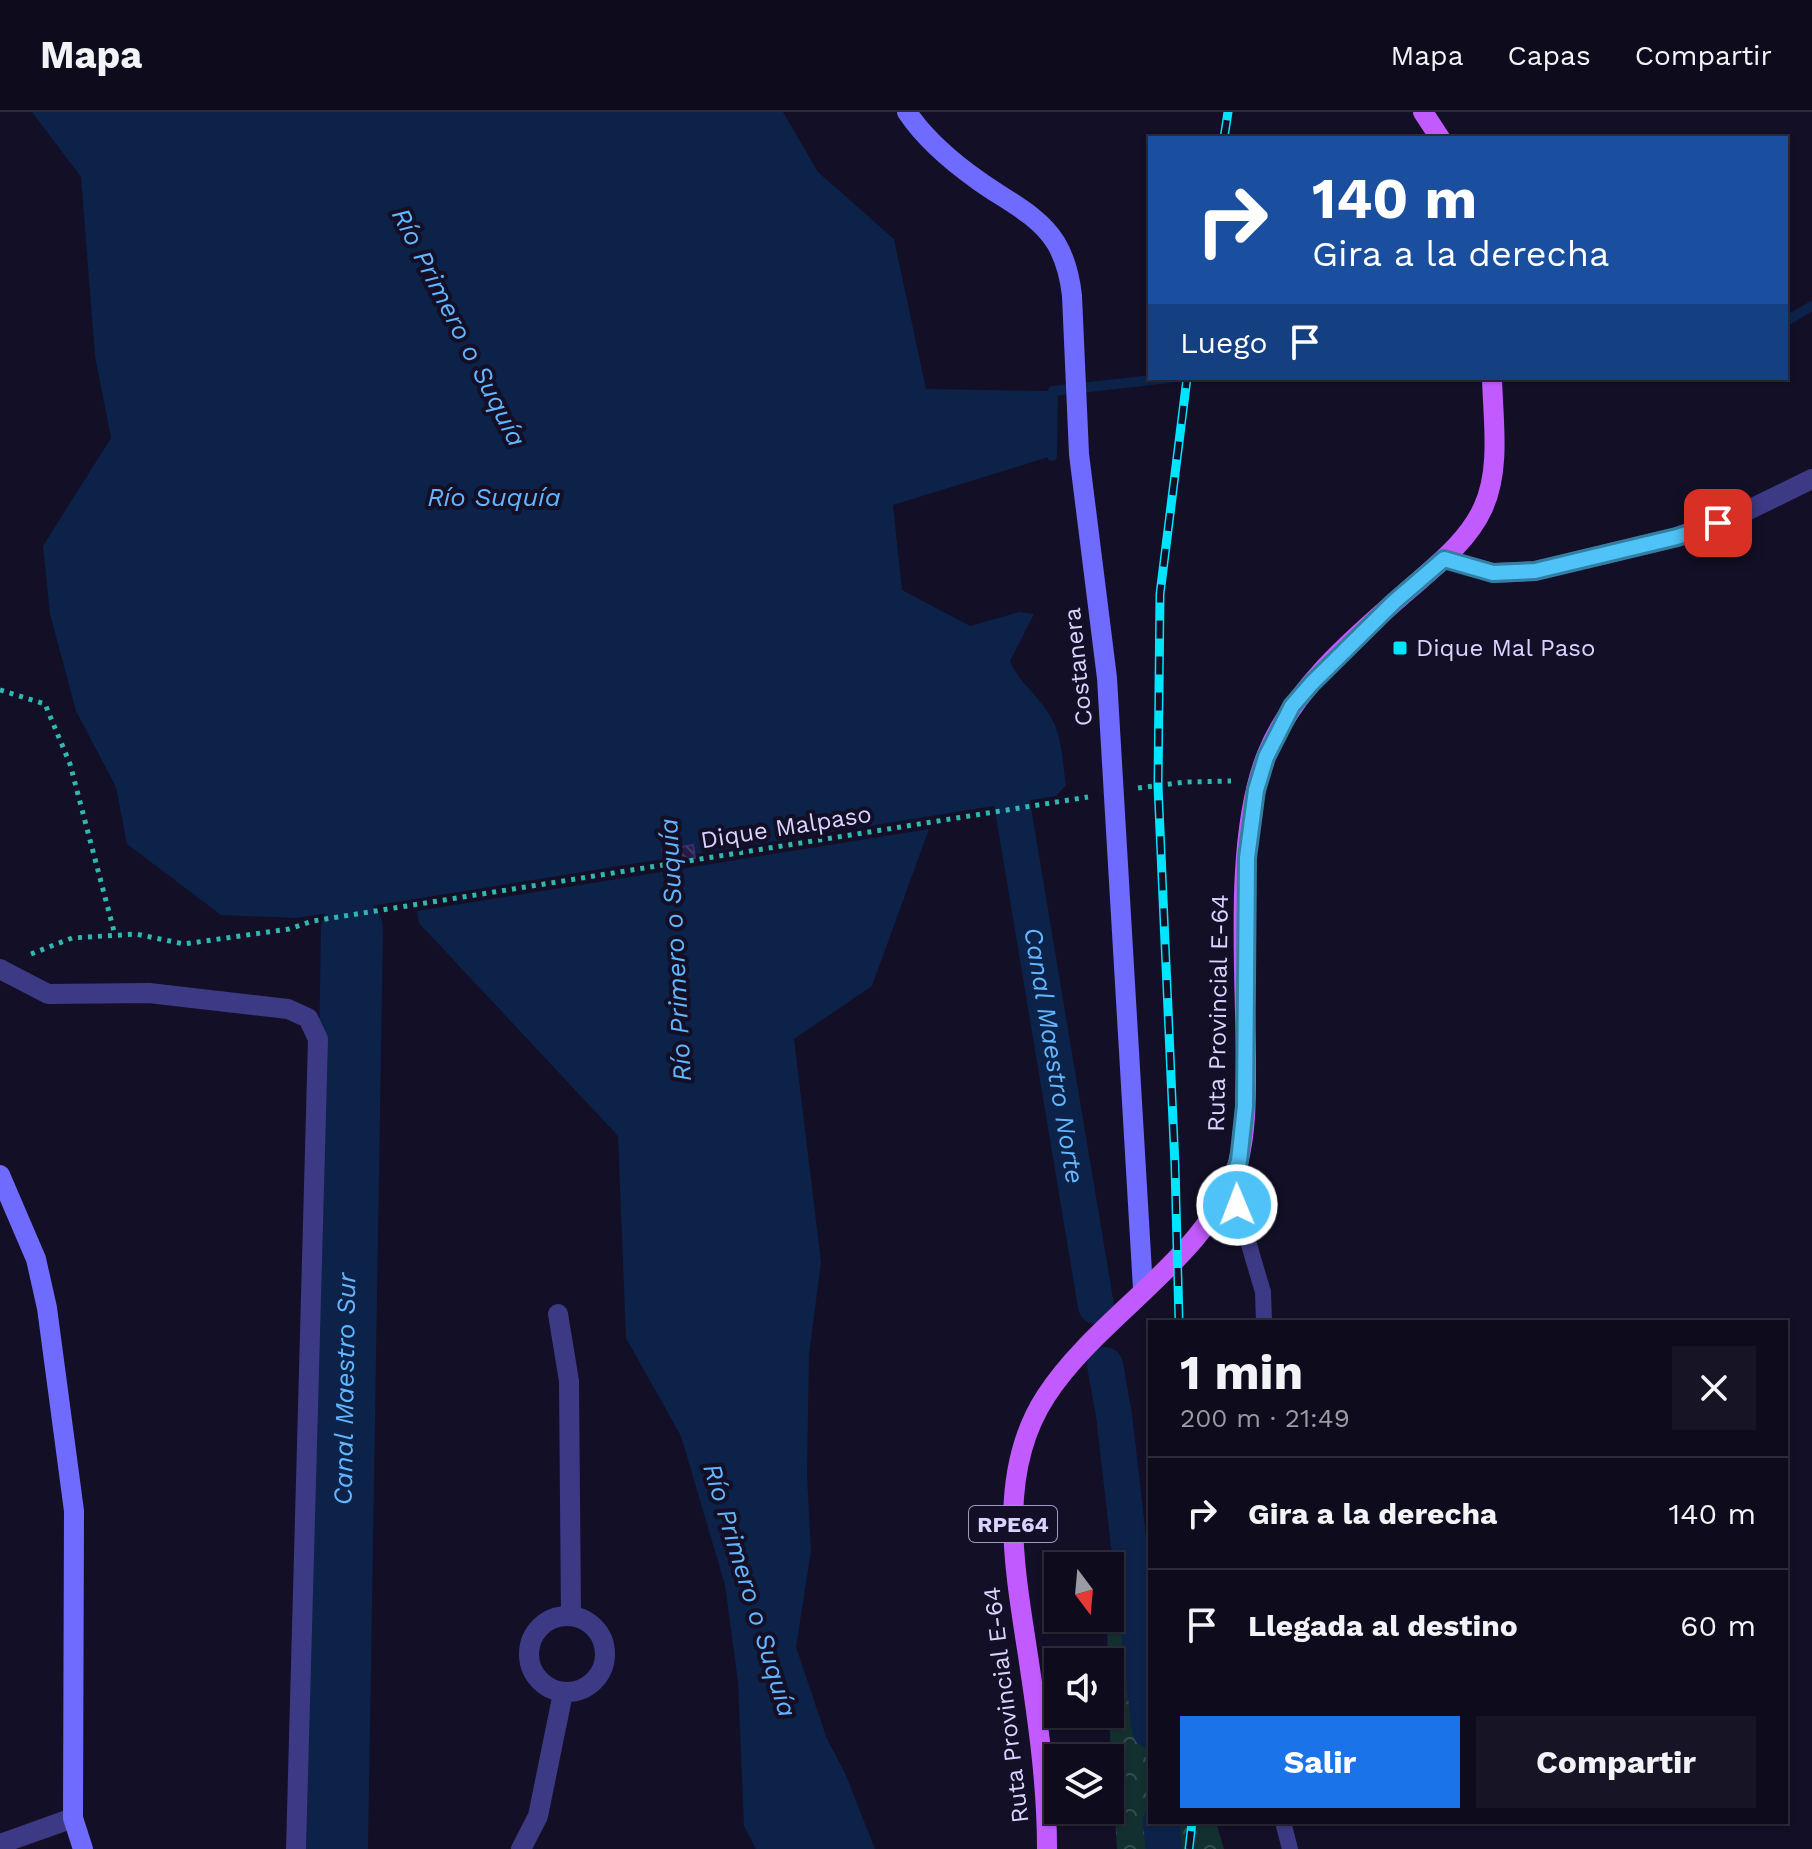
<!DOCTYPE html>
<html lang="es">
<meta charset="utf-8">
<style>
:root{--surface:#0e0b1c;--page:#171425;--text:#f1f3f6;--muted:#9b9ba3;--line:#2e2b3b;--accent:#1a73e8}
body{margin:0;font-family:"Work Sans",sans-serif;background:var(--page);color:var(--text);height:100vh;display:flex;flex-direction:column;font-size:30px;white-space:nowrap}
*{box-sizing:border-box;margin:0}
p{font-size:26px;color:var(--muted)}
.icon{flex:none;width:44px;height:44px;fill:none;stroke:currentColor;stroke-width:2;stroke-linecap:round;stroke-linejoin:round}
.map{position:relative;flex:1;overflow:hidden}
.side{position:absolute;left:1148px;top:1208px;width:640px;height:504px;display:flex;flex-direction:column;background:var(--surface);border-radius:0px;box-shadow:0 2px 6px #0004,0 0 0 2px var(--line)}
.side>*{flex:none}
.guide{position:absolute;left:1148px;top:24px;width:640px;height:244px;border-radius:0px;box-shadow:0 2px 6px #0004,0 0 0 2px var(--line);background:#1a4fa0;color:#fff;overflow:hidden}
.needle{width:52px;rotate:164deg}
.buttons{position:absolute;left:1044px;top:1440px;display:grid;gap:16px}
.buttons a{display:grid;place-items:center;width:80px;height:80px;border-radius:0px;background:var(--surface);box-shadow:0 2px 6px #0004,0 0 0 2px var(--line);font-size:40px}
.pin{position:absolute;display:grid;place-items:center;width:68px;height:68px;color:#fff;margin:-34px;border-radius:16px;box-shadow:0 4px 12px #0006}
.me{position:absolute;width:88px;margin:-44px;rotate:359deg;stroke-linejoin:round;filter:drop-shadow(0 0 6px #0008)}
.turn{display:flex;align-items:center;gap:28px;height:168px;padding:0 32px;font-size:36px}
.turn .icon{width:104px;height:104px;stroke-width:2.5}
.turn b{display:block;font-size:56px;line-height:68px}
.then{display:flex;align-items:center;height:76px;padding:0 32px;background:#0003;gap:16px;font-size:30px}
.round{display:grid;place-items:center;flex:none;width:84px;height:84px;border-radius:0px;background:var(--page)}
.head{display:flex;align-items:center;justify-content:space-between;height:136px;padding:0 32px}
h1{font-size:48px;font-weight:700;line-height:60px}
.primary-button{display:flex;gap:16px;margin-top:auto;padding:16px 32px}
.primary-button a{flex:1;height:92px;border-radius:0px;background:var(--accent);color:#fff;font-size:32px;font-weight:700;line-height:92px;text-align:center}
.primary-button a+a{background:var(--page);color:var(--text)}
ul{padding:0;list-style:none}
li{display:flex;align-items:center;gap:24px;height:112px;padding:0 32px;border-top:2px solid var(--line)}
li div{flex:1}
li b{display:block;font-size:30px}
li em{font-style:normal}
header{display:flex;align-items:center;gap:48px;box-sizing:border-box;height:112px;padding:0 40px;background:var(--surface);border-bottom:2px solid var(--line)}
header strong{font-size:38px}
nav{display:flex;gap:44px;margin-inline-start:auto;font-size:28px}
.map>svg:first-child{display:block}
</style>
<header>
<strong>Mapa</strong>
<nav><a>Mapa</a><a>Capas</a><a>Compartir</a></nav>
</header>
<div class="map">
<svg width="1812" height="1737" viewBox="0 0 1812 1737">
<defs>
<pattern id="forest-crowns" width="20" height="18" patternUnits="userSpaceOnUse" patternTransform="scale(2)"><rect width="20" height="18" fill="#12302f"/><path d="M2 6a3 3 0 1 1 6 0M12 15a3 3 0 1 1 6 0" fill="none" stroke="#344d4e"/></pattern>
<pattern id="building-back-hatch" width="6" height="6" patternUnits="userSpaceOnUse" patternTransform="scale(2)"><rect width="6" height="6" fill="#241b47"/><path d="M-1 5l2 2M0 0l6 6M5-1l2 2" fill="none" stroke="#433b63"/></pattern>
</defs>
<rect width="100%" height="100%" fill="#130f26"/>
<!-- forest -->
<path fill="url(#forest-crowns)" d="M1150 1507V1710H1216L1224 1737H1117L1109 1606 1110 1550H1108L1107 1513Z"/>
<!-- water -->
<path fill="#0c2248" d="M32 0H783L818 60 894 127 926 277 1053 279 1052 344 893 393 902 478 970 514 1020 500 1034 502 1010 549C1020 573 1043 587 1054 611 1062 628 1063 653 1066 673L1056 684 696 742 693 732 661 738 663 747 297 806 221 803 127 732 116 675 76 599 50 502 43 434 111 326 95 244 81 65Z
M929 717 872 874 794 927 821 1150 809 1243 807 1363 811 1439 796 1535 827 1627 845 1661 875 1737H756L744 1714 738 1570 725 1473 681 1324 626 1226 618 1024 419 811 417 799Z"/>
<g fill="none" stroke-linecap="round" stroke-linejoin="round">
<!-- stream -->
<path stroke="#0c2248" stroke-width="10" d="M1786 209 1812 194
M1052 344 1053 279 1170 266"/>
<!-- canal -->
<g stroke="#0c2248" stroke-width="36">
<path id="s1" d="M1012 691 1096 1194"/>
<path d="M1105 1253 1114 1303 1150 1618"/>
<path d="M1161 1710 1164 1737"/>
</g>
<!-- river -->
<path stroke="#0c2248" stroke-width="62" id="s2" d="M337 1737 352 817"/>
</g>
<!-- building -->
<path fill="url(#building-back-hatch)" stroke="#3b2d73" stroke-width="2" d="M693 733 695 746 665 752 662 738Z"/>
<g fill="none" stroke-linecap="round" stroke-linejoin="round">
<!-- path -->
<path stroke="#2fb8b0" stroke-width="5" stroke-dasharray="4 6" stroke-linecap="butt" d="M0 578 45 592 70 652 115 823
M1138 676 1186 670 1231 669
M31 842 72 826 136 822 184 832 289 817 313 809 1088 685"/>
<!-- lane -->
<path stroke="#3d3a85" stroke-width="16" d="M1231 1072 1263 1180 1264 1210
M1283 1710 1290 1737"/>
<!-- street -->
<path stroke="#3d3a85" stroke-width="20" d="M1444 447 1493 461 1535 459 1677 425 1738 403 1812 367
M0 857 48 882 149 881 288 897 308 906 318 927 296 1737
M558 1202 569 1269 571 1504
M529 1542a38 38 0 1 1 76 0a38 38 0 1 1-76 0Z
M0 1732 73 1706
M521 1737 538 1704 563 1581"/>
<!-- secondary -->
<path stroke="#6f6bff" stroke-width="20" d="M907 0C925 27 952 50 979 69 1005 88 1038 102 1056 131 1066 148 1070 165 1072 184L1079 342 1107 566 1143 1177
M0 1063 36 1147 47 1196 74 1399 73 1706 83 1737"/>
<!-- primary -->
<path stroke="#c25bff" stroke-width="20" d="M1423 0 1440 26
M1047 1737C1047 1676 1039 1617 1030 1557 1017 1467 993 1365 1046 1284 1098 1203 1212 1143 1238 1051 1247 1017 1246 979 1246 944 1245 856 1234 723 1267 642 1294 576 1353 526 1405 481 1433 456 1467 431 1483 396 1501 357 1493 308 1492 266"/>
<!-- rail casing -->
<g stroke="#00e5ff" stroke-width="9">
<path id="rail" d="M1224 26 1228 0
M1179 1210 1175 1054 1158 674 1160 482 1187 266
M1189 1737 1192 1710"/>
</g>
<!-- rail -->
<use href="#rail" stroke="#130f26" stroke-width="6" stroke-dasharray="18" stroke-linecap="butt"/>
</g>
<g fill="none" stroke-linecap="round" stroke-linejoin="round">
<!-- route casing -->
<g stroke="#337fa1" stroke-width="20">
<path id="route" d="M1237 1093 1231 1072 1239 1049 1245 994 1247 746 1256 678 1266 645 1292 594 1312 571 1394 490 1444 447 1493 461 1535 459 1677 425 1718 411"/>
</g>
<!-- route -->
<use href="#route" stroke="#4fc3f7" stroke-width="14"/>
</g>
<!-- markers -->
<rect fill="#00e5ff" stroke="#130f26" stroke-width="3" x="1392" y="528" width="16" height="16" rx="4"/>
<g text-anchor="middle" stroke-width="8" stroke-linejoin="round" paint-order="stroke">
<!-- shield labels -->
<rect fill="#130f26" stroke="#9e99be" stroke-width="2" x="969" y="1394" width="88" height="36" rx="6"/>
<g font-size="22" font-weight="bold" fill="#d9d4ff">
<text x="1013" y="1420">RPE64</text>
</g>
<!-- poi labels -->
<g font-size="24" fill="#d9d4ff" stroke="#130f26" text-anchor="start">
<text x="1416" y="544">Dique Mal Paso</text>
</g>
<!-- street labels -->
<g font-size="24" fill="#d9d4ff" stroke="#130f26">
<text transform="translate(1078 555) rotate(-96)" y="8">Costanera</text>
<text transform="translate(786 715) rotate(-9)" y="8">Dique Malpaso</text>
<text transform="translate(1218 901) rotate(-89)" y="8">Ruta Provincial E-64</text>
<text transform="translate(1006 1593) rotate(-97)" y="8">Ruta Provincial E-64</text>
</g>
<!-- water labels -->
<g font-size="26" font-style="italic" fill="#62b6ff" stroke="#130f26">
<text transform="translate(459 215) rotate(63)" y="9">Río Primero o Suquía</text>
<text x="494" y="394">Río Suquía</text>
<text transform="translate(675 838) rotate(-93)" y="9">Río Primero o Suquía</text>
<text dy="9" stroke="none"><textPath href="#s1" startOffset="256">Canal Maestro Norte</textPath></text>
<text dy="9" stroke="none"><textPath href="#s2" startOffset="460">Canal Maestro Sur</textPath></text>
<text transform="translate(750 1478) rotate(73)" y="9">Río Primero o Suquía</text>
</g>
</g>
</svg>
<div class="buttons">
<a><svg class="needle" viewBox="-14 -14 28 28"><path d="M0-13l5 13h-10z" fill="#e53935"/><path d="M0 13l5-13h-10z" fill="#9b9ba3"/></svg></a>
<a><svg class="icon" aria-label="sound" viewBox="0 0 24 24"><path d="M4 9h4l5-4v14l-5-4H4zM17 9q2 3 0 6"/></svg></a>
<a><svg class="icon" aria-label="layers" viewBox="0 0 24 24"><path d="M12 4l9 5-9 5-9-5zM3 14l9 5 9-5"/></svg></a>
</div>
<div class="pin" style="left:1718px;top:411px;background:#d93025"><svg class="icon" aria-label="arrive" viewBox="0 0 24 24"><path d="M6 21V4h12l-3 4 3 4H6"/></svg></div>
<svg class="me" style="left:1237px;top:1093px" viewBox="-20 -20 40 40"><circle r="17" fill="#4fc3f7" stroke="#fff" stroke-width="3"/><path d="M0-11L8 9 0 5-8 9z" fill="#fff"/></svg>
<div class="guide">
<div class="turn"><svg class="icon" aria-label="right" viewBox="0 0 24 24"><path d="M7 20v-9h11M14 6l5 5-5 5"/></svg><div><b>140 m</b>Gira a la derecha</div></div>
<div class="then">Luego<svg class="icon" aria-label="arrive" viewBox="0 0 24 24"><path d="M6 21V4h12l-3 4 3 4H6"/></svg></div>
</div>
<section class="side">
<div class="head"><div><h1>1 min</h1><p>200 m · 21:49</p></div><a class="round"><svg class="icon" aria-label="close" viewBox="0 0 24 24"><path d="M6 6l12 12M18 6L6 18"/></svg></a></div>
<ul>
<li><svg class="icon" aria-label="right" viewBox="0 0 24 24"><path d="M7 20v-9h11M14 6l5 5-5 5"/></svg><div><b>Gira a la derecha</b></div><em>140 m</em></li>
<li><svg class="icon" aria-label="arrive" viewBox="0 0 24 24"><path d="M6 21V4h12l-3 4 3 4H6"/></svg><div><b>Llegada al destino</b></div><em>60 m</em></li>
</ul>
<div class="primary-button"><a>Salir</a><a>Compartir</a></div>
</section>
</div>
